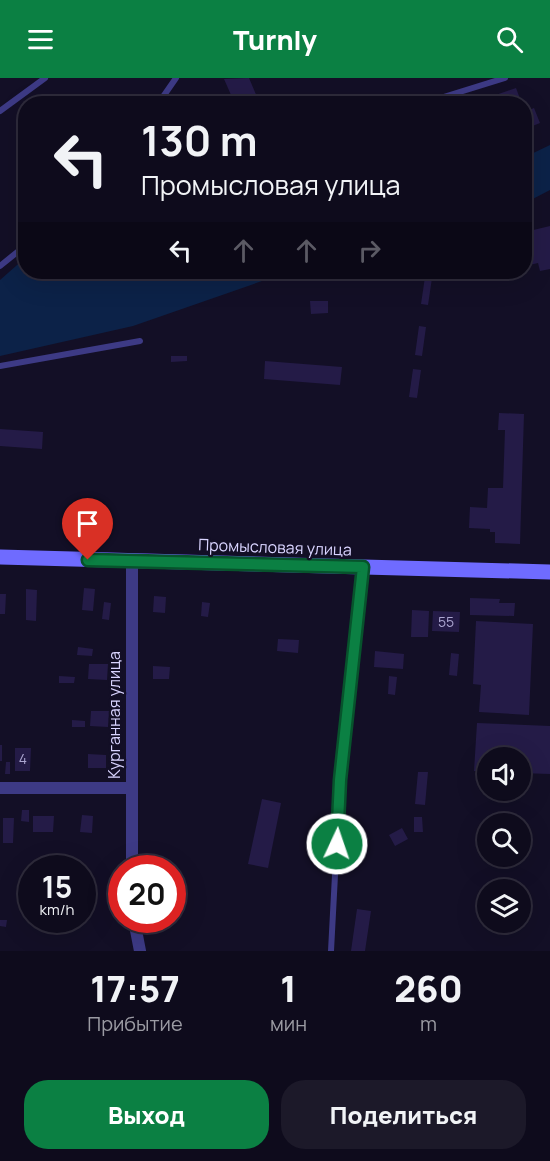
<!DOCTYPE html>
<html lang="ru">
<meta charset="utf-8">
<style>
:root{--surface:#0e0b1c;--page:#1c1929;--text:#f1f3f6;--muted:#9b9ba3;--line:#2e2b3b;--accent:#0b8043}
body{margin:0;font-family:Manrope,sans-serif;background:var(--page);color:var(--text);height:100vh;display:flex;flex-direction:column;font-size:22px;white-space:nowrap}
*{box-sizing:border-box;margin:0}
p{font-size:20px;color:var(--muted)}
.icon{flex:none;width:33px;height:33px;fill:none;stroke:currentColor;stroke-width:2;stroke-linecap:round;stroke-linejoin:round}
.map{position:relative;height:873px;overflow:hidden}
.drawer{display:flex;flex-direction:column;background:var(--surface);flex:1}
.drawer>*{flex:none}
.hud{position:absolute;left:18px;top:18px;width:514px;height:183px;border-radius:24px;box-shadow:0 6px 24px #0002,0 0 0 2px var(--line);background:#0e0b1c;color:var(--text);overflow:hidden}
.fabs{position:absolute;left:477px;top:669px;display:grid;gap:12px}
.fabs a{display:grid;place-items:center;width:54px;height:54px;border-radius:50%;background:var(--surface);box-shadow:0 6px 24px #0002,0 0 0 2px var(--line);font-size:30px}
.speed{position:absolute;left:18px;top:777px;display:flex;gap:12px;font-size:30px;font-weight:700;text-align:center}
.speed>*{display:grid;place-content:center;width:78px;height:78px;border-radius:50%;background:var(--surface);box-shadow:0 6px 24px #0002,0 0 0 2px var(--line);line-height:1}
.speed small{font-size:15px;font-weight:400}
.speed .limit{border:9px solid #d22;background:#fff;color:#111}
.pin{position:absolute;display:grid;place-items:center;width:51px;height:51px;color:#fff;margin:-62px -26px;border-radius:50% 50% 50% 0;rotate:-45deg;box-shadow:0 0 6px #0007}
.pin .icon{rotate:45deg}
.me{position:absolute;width:66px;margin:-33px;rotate:3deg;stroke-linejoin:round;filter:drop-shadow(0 0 4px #0008)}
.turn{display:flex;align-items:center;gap:21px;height:126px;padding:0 24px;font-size:27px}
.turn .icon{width:78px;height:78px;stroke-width:2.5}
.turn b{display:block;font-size:42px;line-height:51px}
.lanes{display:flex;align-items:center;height:57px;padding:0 24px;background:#0003;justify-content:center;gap:30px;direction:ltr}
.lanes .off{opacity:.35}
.eta{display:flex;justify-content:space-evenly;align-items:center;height:102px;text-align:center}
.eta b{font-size:36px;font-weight:800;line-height:42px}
.action{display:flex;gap:12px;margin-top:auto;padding:12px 24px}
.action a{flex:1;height:69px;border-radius:24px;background:var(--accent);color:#fff;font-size:24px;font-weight:800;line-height:69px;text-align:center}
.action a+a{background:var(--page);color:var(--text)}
header{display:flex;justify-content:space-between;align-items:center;height:78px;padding:0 24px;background:var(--accent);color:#fff;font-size:27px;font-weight:800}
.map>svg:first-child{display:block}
</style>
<header><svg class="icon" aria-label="menu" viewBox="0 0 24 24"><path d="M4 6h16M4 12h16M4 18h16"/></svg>Turnly<svg class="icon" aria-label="search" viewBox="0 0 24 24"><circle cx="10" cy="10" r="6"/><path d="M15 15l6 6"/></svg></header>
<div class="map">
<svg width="550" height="873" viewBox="0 0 550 873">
<rect width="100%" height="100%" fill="#130f26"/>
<!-- water -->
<path fill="#0c2248" d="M550 67V112L525 125V79Z
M25 180 26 194H288L133 248 0 278V202Z"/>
<!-- building -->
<path fill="#241b47" d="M249 0 260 26H235L224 1Z
M516 10 522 26H473V25Z
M534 30 540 45 525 51V34Z
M550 148V191L540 193 538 185 525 188V154Z
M425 199 432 200 428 227 421 226Z
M310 223H328V235L311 236Z
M419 248 426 249 422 278 415 277Z
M171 278H187V283L171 284Z
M265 283 342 289 340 307 264 301Z
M413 291 421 292 417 320 409 319Z
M499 335 524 336 520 466 495 465V454H490V451L469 450 470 429 487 430 488 410H503L505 352H498Z
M0 351 43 354 42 371 0 368Z
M84 510 95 511 93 533 82 532Z
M26 511 37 512 36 543 26 542Z
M0 516H6L5 536H0Z
M154 518 166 519 165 535 153 534Z
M470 520 500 521 499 525H515L514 538 470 537Z
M104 524 111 525 109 542 102 541Z
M202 524 210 525 208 539 201 538Z
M412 532 429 533 428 559H411Z
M433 533 460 534 459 554 432 553Z
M476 543 533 546 529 637 479 634 481 607 473 606Z
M278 561 299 562 298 575 277 573Z
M78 569 93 571 92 578 77 577Z
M375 573 404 576 403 591 374 589Z
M451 575 459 576 457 598 449 597Z
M89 586H108L107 602 88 601Z
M153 588 170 589 169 601H153Z
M59 598 75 599 74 605H59Z
M389 598 397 599 395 617 388 616Z
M91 633H109L108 649 90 648Z
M72 642 85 643V649H72Z
M477 645 550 648V696L520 695V680H488V693H474Z
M0 667H2V683H0Z
M15 670H31L30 693H15Z
M88 676 106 677V690H88Z
M6 684H10V696H5Z
M418 694H428L425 727 415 726Z
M262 721 281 725 268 790 248 786Z
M22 732H29V744L21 743Z
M82 737 93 738 92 755 80 754Z
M33 738H54L53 754H33Z
M414 739H422L423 754H414Z
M3 740H14L13 765H3Z
M402 750 408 761 395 768 389 757Z
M357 831 371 833 365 873H351Z
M0 842H7L6 849 0 848Z"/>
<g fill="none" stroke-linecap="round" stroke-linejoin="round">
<!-- service -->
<path stroke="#3d3a85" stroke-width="6" d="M158 26 176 0
M421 26 505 0
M0 33 45 0
M0 188 26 167
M0 288 140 263
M331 873 340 702 363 489"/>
<!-- minor -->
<path stroke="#3d3a85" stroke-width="12" d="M132 483V790
M0 710H130
M134 842 140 873"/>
<!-- secondary -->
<path stroke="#6f6bff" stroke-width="15" d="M0 479 550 494"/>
</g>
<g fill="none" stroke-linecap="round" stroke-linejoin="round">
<!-- route casing -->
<g stroke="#07532c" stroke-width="15">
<path id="route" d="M88 482 363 489 340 702 337 766"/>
</g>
<!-- route -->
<use href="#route" stroke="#0b8043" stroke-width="10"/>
</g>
<g text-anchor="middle" stroke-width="4.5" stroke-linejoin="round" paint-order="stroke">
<!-- number labels -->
<g font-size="14" fill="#aca6d1">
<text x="446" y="549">55</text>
<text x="23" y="686">4</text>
</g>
<!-- street labels -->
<g font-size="16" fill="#d9d4ff" stroke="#130f26">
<text transform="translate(275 469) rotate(2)" y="6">Промысловая улица</text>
<text transform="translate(114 637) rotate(-90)" y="6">Курганная улица</text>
</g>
</g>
</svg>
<div class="fabs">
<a><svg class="icon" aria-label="sound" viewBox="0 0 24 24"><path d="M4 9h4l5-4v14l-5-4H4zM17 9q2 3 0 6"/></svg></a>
<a><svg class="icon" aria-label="search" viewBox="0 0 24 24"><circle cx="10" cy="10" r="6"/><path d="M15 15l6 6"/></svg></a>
<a><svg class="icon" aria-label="layers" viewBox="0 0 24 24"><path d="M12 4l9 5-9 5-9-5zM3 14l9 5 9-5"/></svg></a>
</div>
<div class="speed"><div>15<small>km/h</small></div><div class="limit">20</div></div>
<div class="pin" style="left:88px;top:482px;background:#d93025"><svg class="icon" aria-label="arrive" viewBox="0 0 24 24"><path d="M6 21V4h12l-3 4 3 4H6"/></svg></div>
<svg class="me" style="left:337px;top:766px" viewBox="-20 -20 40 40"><circle r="17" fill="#0b8043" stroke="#fff" stroke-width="3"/><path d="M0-11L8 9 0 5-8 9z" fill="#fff"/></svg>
<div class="hud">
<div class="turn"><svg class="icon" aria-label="left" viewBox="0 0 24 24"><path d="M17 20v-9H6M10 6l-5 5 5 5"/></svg><div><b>130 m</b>Промысловая улица</div></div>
<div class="lanes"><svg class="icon" aria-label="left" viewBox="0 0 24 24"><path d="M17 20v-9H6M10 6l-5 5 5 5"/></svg><svg class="icon off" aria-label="ahead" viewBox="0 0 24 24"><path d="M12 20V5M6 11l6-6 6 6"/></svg><svg class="icon off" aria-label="ahead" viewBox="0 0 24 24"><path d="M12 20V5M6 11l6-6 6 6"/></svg><svg class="icon off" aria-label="right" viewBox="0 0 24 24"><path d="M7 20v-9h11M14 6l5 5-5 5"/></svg></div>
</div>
</div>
<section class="drawer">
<div class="eta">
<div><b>17:57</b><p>Прибытие</p></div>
<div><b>1</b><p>мин</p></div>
<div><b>260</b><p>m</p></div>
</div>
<div class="action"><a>Выход</a><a>Поделиться</a></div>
</section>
